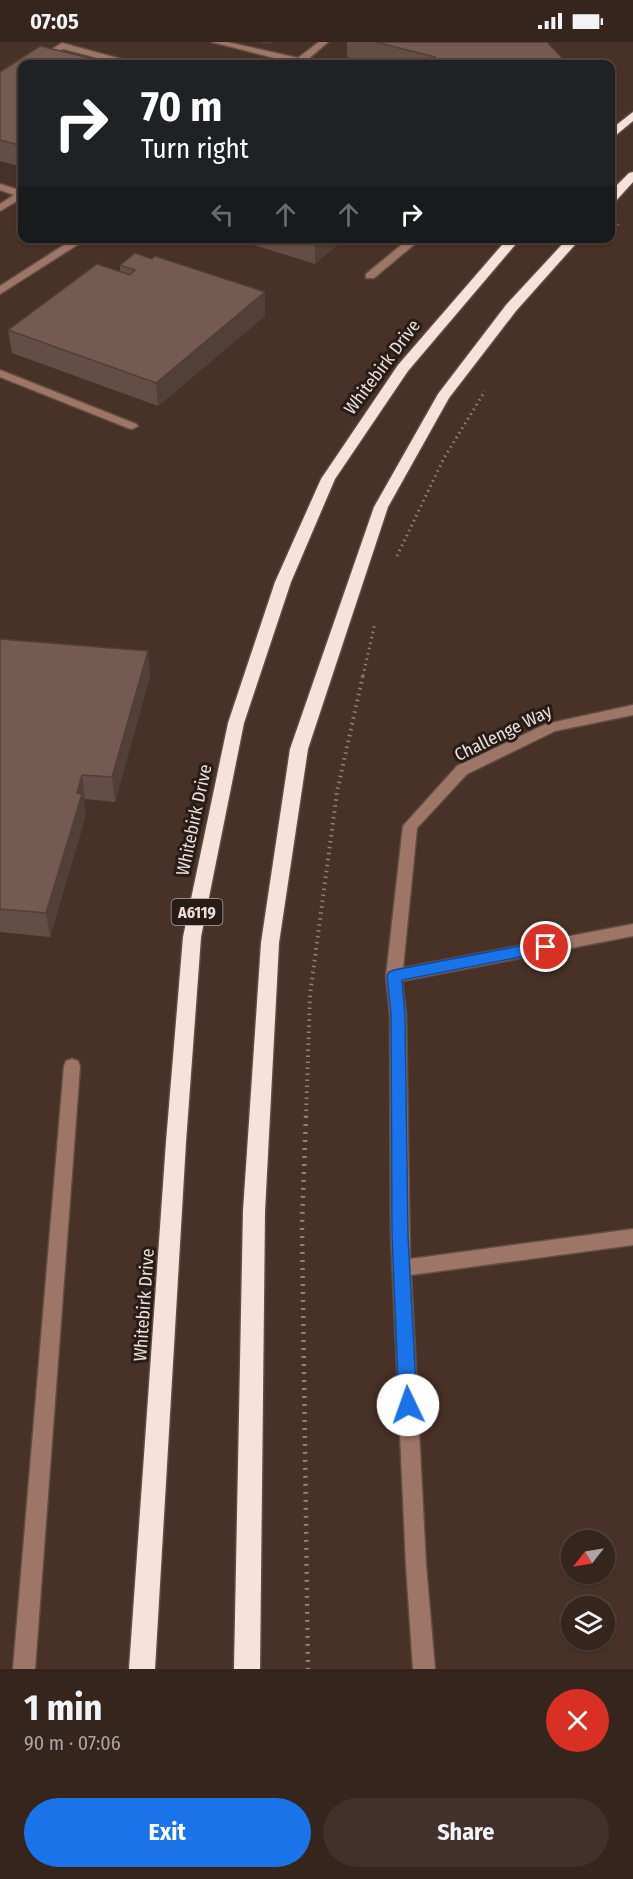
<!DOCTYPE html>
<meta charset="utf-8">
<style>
:root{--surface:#36251d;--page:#41312a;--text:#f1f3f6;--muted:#aaa5a4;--line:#50423b;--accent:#1a73e8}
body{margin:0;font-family:"Fira Sans Condensed",sans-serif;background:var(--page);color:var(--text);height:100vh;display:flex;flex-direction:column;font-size:22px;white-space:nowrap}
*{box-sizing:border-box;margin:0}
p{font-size:20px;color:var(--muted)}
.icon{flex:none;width:33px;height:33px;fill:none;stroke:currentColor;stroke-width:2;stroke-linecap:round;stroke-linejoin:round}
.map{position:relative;height:1627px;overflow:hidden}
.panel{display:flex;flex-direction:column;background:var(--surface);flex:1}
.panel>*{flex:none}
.guide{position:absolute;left:18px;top:18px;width:597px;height:183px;border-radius:12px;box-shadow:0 2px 4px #0004,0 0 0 2px var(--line);background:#202124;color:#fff;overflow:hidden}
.needle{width:39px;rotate:239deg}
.fabs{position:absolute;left:561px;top:1488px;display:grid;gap:12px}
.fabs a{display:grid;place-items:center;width:54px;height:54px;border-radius:50%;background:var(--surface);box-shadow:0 2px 4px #0004,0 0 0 2px var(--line);font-size:30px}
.pin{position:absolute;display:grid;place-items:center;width:51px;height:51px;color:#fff;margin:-26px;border:3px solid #fff;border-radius:50%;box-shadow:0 2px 6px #0007}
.me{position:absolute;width:66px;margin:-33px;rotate:357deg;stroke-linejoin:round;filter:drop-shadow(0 0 4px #0008)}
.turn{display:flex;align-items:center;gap:21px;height:126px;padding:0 24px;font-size:27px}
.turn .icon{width:78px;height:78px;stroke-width:2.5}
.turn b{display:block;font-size:42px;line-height:51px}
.lanes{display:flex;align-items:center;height:57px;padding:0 24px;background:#0003;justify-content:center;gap:30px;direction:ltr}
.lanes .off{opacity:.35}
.round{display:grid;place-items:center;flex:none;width:63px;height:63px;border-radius:32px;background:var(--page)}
.headline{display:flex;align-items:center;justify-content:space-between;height:102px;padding:0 24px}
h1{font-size:36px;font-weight:700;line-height:45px}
.action{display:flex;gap:12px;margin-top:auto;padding:12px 24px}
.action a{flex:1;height:69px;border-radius:36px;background:var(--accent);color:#fff;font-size:24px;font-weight:700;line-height:69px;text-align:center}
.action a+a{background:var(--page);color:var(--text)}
.status{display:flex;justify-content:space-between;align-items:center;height:42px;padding:0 30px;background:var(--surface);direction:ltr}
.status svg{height:16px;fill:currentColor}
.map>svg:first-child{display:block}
</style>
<div class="status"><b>07:05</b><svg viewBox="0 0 49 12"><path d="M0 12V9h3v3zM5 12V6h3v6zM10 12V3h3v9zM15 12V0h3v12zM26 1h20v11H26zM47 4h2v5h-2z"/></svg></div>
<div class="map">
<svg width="633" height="1627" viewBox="0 0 633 1627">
<rect width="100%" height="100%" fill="#483127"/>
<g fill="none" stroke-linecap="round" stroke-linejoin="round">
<!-- minor casing -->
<g stroke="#624d43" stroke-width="3">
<path id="minor" d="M212 0H227L298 16 319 0H328L307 18 315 22H298Z
M62 1 132 20 133 22H121L63 7 37 22H28Z
M0 142 22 149V156L0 169V162L14 153 0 148Z
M75 196H88L0 252V244Z
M410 196H422L374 236H366V232Z
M0 328 136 382 138 384 132 387 128 386 0 335Z
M633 663V673L555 689 467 732 417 786 403 926 633 882V894L402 939 406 973 410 1217 633 1187V1203L411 1233 426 1523 435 1627H413L406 1523 391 1193 390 973 386 934 403 784 457 724 546 682Z
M72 1017 78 1019 80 1024 35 1627H13L64 1024 66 1019Z"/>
</g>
<!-- highway casing -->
<g stroke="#624d43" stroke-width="3">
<path id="highway" d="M633 70V79L610 98V88Z
M633 130V140L614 161H610V150L629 131Z
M508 196H521L408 329 335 437 291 540 244 681 201 895 186 1100 155 1627H129L166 1100 183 895 228 681 275 540 321 437 398 323Z
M568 196H581L516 269 449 356 388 465 308 707 279 901 265 1169 260 1627H234L243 1169 261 901 290 707 374 465 438 352 506 263Z"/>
</g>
<!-- path-far3 -->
<path stroke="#937f77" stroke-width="2" stroke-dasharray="1 3" stroke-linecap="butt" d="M610 192 620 181"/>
<!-- path-far2 -->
<path stroke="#937f77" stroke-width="3" stroke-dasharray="1.5 4" stroke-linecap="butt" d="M397 514 444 416 485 349
M363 634 375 581"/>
<!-- path-far1 -->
<path stroke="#937f77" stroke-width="4" stroke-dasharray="1.5 4.5" stroke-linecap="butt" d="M306 1075 310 953 337 750 363 633"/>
<!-- path -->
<path stroke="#937f77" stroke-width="4.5" stroke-dasharray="2 6" stroke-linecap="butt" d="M306 1074 302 1182 308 1627"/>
<!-- minor -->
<use href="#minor" fill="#9e7667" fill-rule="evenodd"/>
<!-- highway -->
<use href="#highway" fill="#f6e2da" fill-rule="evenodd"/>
</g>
<!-- wall -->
<path fill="#644d45" d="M347 0H547L562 22H378L347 15Z
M22 22V125L0 119V30Z
M232 196H345L315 222Z
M120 223 265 250V274L158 364 12 311 8 288 120 230Z
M0 597 148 609 150 634 115 760 85 757 84 763 85 776 50 895 0 890Z"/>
<!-- shaded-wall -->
<path fill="#513f38" d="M262 0H278L262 2Z
M563 17 562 22H518Z
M322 196H345L315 222V202Z
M265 250V274L158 364 156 341Z
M148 609 150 634 115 760 112 735Z
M82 733 85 757 84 763 85 776 50 895 46 871Z"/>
<!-- building -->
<path fill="#745a50" stroke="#513f38" stroke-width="1.5" d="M375 0H547L563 17 518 22H441L435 15Z
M40 4 114 22H22V104L0 98V30Z
M297 196H322L315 202Z
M135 211 152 217 155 214 265 250 156 341 8 288 97 222 130 233 135 228 120 223Z
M0 597 148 609 112 735 82 733 77 751 82 752 46 871 0 867Z"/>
<!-- route -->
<path fill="#1a73e8" stroke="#114b97" stroke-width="1.5" d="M546 899 551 901 553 905 551 909 402 938 405 973 408 1193 417 1363 414 1369 408 1371 402 1369 399 1363 392 1193 391 973 387 934 389 930 394 928Z"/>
<g text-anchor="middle" stroke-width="6" stroke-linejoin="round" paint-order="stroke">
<!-- shield labels -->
<rect fill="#271c17" stroke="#b2a49e" stroke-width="1.5" x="171.5" y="857" width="51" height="26" rx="4.5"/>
<g font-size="16" font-weight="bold" fill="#edded8">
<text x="197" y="876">A6119</text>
</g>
<!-- street labels -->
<g font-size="18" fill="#edded8" stroke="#271c17">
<text transform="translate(382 325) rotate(-53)" y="6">Whitebirk Drive</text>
<text transform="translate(503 691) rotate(-26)" y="6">Challenge Way</text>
<text transform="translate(194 778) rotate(-78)" y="6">Whitebirk Drive</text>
<text transform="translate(144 1263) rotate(-86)" y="6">Whitebirk Drive</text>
</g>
</g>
</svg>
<div class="fabs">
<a><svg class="needle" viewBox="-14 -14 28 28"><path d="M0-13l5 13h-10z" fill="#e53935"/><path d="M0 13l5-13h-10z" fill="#aaa5a4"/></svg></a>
<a><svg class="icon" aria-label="layers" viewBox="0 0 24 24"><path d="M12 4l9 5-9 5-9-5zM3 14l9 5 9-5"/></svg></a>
</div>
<div class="pin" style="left:546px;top:905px;background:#d93025"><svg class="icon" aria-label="arrive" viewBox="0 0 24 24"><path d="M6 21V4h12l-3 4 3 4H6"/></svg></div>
<svg class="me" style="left:408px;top:1363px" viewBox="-20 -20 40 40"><circle r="19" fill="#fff"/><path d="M0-13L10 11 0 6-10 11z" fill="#1a73e8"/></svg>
<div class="guide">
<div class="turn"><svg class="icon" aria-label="right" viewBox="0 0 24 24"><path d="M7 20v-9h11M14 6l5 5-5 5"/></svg><div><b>70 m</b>Turn right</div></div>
<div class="lanes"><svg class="icon off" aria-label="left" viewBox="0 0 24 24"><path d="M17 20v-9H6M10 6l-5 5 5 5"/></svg><svg class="icon off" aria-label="ahead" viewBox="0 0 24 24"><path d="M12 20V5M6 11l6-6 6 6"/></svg><svg class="icon off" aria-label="ahead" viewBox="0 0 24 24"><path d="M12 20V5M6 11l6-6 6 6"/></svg><svg class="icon" aria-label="right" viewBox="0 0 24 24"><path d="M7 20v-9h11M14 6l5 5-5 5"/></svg></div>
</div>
</div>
<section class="panel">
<div class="headline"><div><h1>1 min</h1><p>90 m · 07:06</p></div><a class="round" style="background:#d93025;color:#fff"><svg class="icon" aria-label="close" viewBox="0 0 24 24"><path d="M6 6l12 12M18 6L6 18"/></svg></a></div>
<div class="action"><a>Exit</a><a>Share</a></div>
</section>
